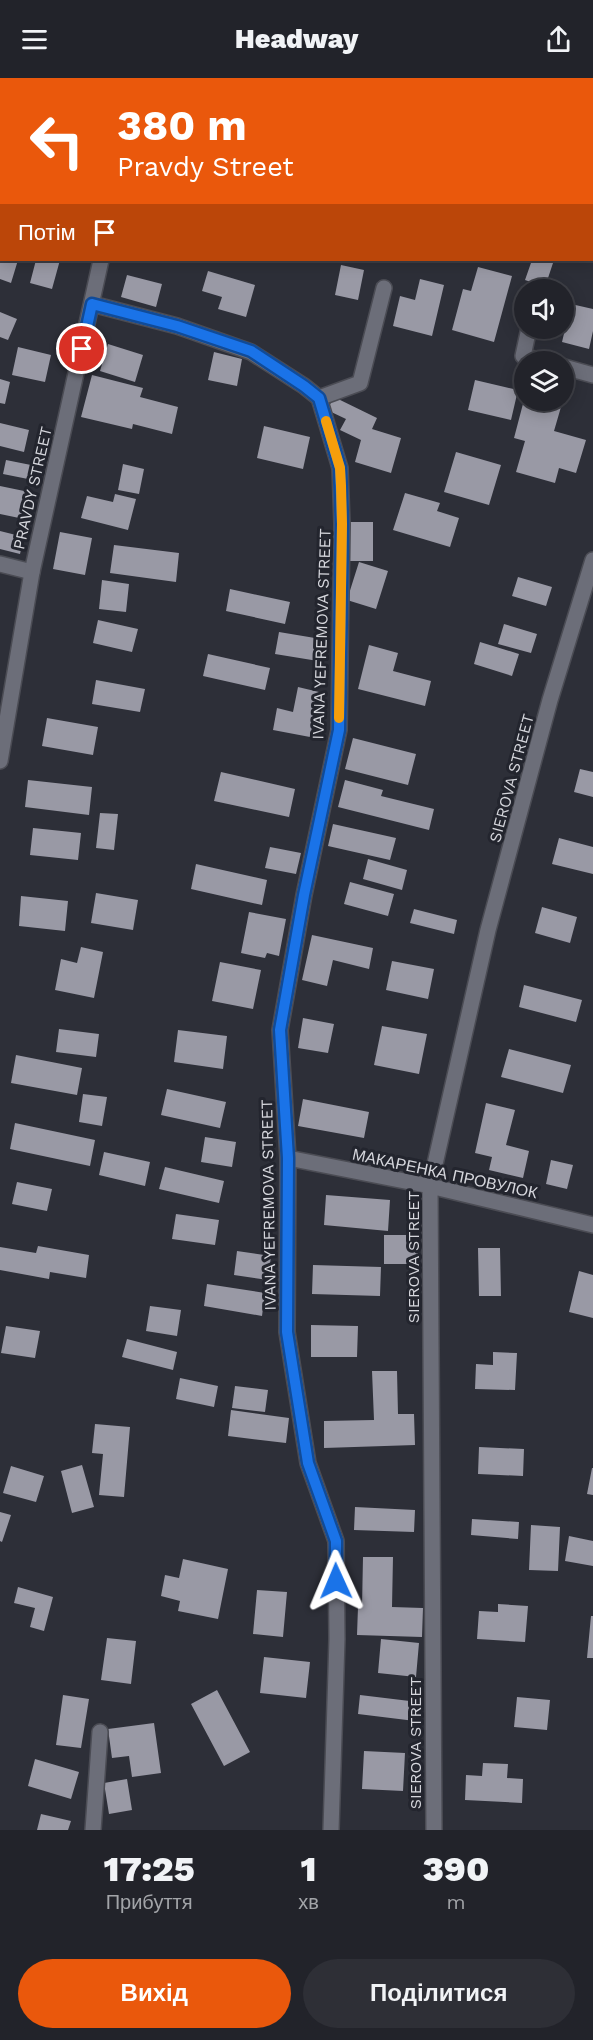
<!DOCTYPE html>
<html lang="uk">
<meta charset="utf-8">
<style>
:root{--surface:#22232a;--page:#2e2f36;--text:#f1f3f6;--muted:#a2a4a8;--line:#3f4047;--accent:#ea580c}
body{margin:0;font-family:"Work Sans",sans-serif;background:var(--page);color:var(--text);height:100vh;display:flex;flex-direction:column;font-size:22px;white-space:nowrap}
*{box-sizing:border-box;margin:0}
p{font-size:20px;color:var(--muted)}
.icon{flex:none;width:33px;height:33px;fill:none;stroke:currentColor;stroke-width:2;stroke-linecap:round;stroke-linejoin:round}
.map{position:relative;height:1752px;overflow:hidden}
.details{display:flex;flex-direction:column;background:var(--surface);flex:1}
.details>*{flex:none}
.hud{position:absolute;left:0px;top:0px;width:594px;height:183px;box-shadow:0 3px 15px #0003,0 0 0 2px var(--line);background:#ea580c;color:#fff;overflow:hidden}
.controls{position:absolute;left:514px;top:201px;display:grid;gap:12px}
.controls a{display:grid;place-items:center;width:60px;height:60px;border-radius:50%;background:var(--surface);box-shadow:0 3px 15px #0003,0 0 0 2px var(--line);font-size:30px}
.pin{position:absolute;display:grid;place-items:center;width:51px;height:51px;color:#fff;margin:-26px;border:3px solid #fff;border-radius:50%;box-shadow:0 2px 6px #0007}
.me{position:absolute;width:66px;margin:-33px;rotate:359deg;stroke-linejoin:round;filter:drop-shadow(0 0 4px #0008)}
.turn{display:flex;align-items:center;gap:21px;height:126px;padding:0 18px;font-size:27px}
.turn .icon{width:78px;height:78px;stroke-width:2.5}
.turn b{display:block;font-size:42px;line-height:51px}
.then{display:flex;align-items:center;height:57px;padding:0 18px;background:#0003;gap:12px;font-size:22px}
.eta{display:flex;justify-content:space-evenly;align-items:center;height:102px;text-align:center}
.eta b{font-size:36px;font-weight:800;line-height:42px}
.primary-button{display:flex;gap:12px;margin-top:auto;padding:12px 18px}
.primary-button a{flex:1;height:69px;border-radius:36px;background:var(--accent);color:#fff;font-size:24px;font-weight:800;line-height:69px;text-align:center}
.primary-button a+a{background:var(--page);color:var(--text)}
header{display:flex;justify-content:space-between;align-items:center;height:78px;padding:0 18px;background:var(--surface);font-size:27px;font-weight:800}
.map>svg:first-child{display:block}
</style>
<header><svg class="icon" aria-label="menu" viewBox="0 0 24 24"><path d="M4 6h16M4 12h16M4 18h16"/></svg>Headway<svg class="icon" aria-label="share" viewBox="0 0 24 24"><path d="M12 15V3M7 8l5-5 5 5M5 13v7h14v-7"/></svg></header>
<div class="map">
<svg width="593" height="1752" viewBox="0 0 593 1752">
<rect width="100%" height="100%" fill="#2d2f38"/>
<!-- building -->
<path fill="#9999a5" d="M0 182H18L11 205 0 201Z
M36 182H60L52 211 30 205Z
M532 182H554L545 209 525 202Z
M341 187 364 192 358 222 335 217Z
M478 189 512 198 494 264 452 252 463 211 471 213Z
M208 193 255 207 246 239 218 231 222 219 202 213Z
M127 197 162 206 156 229 121 219Z
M420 201 444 207 432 258 393 248 400 218 415 222Z
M571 226 593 231V253L589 271 562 264Z
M0 234 17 241 8 262 0 259Z
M108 266 143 277 135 304 100 293Z
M18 269 51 277 45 304 12 297Z
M214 274 242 281 237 308 208 302Z
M92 297 143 310 140 319 178 329 172 356 133 346 132 351 81 339Z
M0 301 10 304 5 326 0 325Z
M475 302 518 312 511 342 468 332Z
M334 319 377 340 372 351 401 360 391 395 355 384 361 362 340 352 346 341 327 332Z
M524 322H539L561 329 554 353 586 362 576 395 559 390 555 405 516 394 525 363 514 360Z
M0 345 29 352 24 374 0 368Z
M264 348 310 359 303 391 257 380Z
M456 374 501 387 489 427 444 414Z
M6 382 36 388 33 402 3 396Z
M123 386 144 391 139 416 118 412Z
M0 408 29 414 24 441 0 436Z
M405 415 440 425 437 433 459 440 450 469 393 452Z
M115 416 136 421 128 452 81 440 87 418 113 424Z
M348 444H373V483H348Z
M0 453 24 459 20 476 0 471Z
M60 454 92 460 85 497 53 491Z
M114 467 179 475 176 504 110 495Z
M359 484 388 493 376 531 347 522Z
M518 499 552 509 546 528 512 518Z
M102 502 129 506 126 534 99 531Z
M230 511 290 524 285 546 226 533Z
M98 542 138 551 132 574 93 565Z
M504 546 537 556 531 575 498 566Z
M279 554 321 561 318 583 275 576Z
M480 564 519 576 512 598 474 586Z
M369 567 398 575 393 593 431 603 425 628 358 611Z
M208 576 270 590 265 612 203 598Z
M96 602 145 611 140 634 92 626Z
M298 609 319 614 310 659 273 652 277 630 293 634Z
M47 640 98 649 93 677 42 668Z
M353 660 416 676 408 707 345 691Z
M580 691 593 694V719L574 714Z
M221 694 295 711 289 739 214 723Z
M28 702 92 709 89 737 25 729Z
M345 702 383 712 381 718 434 731 429 752 338 729Z
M100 735 118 736 114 772 96 770Z
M333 746 396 760 390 782 328 768Z
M33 750 81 755 78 782 30 777Z
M559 760 593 769V796L552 786Z
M270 769 301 775 296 796 265 790Z
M368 781 407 792 402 812 363 801Z
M196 786 267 802 262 827 191 811Z
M350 804 394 816 388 838 344 826Z
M96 815 138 822 133 852 91 845Z
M21 818 68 823 65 853 19 848Z
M542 829 577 839 570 865 535 855Z
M414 831 457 842 454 856 410 845Z
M249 834 286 841 279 878 267 875 265 880 241 875Z
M312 857 373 870 369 891 333 882 327 908 302 902Z
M81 869 103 874 94 920 55 912 61 881 77 885Z
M392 883 434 891 428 921 386 912Z
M220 884 261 892 253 931 212 923Z
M524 907 582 922 576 944 519 929Z
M303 940 334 946 328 975 298 970Z
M382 948 427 956 419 996 374 987Z
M59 951 99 956 96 979 56 974Z
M178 952 227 958 223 991 174 984Z
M509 971 571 987 563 1015 501 999Z
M16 977 82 990 77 1017 11 1005Z
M167 1011 226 1024 220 1050 161 1037Z
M83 1016 107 1019 102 1048 79 1044Z
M303 1021 369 1034 364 1060 298 1048Z
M486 1025 515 1032 506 1067 529 1073 523 1100 489 1092 492 1079 475 1075Z
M15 1045 95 1062 90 1088 10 1071Z
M205 1059 236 1064 232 1089 201 1084Z
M104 1074 150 1084 145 1108 99 1097Z
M551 1082 573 1087 567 1111 546 1106Z
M165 1089 224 1103 219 1125 159 1111Z
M17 1104 52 1111 47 1133 12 1126Z
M326 1117 390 1122 388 1153 324 1147Z
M176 1136 219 1142 215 1167 172 1161Z
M384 1157H418V1186H384Z
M38 1168 89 1177 86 1200 50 1194 49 1201 0 1192V1169L36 1175Z
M478 1170H500L501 1218H479Z
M237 1173 271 1178 268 1202 234 1197Z
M313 1187 381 1189 380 1218 312 1216Z
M579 1193 593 1197V1240L569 1234Z
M207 1206 265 1215 262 1238 204 1228Z
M150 1228 181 1232 177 1258 146 1253Z
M311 1247 358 1248 357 1279H311Z
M6 1248 40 1253 35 1280 1 1275Z
M127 1261 177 1274 173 1292 122 1279Z
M493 1274 517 1275 515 1312 475 1311 476 1286 493 1287Z
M372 1293H397L398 1336H414L415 1367 324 1370V1343L374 1342Z
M180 1300 218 1308 214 1329 176 1321Z
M235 1308 268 1312 265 1334 232 1330Z
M231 1332 289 1340 286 1365 228 1358Z
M95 1346 130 1349 124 1419 99 1417 103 1376 92 1375Z
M479 1369 524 1371 523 1398 478 1396Z
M82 1387 94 1429 72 1435 61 1393Z
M11 1388 44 1398 36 1424 3 1415Z
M592 1390H593V1417L587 1416Z
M355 1429 415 1432 414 1454 354 1452Z
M0 1434 11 1437 2 1464 0 1463Z
M472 1441 519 1444 518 1461 471 1457Z
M531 1447 560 1449 558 1493 529 1492Z
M569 1458 593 1463V1488L565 1483Z
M363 1479H393L392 1529 423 1530 422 1559 357 1557 358 1529H362Z
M183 1481 228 1491 218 1541 178 1533 180 1523 161 1518 165 1497 179 1500Z
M18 1509 53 1519 44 1553 30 1549 35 1530 14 1525Z
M257 1512 287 1514 283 1559 253 1556Z
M498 1526 528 1528 525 1564 477 1561 479 1533 498 1534Z
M591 1538H593V1580H587Z
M107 1560 136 1563 131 1606 101 1602Z
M381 1561 419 1565 416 1599 378 1595Z
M264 1579 310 1584 306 1620 260 1615Z
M217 1612 250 1674 224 1688 191 1626Z
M63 1617 89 1621 81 1670 56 1667Z
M360 1617 418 1624 415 1643 358 1636Z
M517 1619 550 1622 547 1652 514 1649Z
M154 1645 161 1695 132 1699 129 1678 112 1680 108 1651Z
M364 1673 405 1675 403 1713 362 1711Z
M35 1681 79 1694 71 1721 28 1708Z
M483 1685 508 1686 507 1700 523 1701 522 1725 465 1722 466 1697 482 1698Z
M127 1701 132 1732 109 1736 104 1705Z
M41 1736 71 1743 68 1752H37Z"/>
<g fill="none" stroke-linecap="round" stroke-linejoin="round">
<!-- lane casing -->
<g stroke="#4b4c54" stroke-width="18">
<path id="lane" d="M31 0 34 2
M592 83H593
M529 250 523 278 544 284
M564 289 593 297
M319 320 360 305 384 210
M0 486 32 494
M93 1752 100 1654"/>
</g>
<!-- street casing -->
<g stroke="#4b4c54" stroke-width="18">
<path id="street" d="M138 2 139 0
M92 226 177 248 251 274 304 308 319 320 340 390 342 446 339 652 304 817 280 952 288 1080 287 1254 308 1385 336 1463 337 1561 331 1752
M0 683 32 494 101 182
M288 1080 430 1108 593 1147
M434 1752 430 1108 488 852 550 622 593 482"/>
</g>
<!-- lane -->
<use href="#lane" stroke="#6c6e79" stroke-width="15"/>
<!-- street -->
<use href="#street" stroke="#6c6e79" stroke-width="15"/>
</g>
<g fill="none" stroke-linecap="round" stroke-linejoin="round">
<!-- route casing -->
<g stroke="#114b97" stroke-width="15">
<path id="route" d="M82 271 92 226 177 248 251 273 304 308 319 320 340 390 342 446 339 652 304 817 280 952 288 1080 287 1254 308 1385 336 1463V1503"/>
</g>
<!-- route -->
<use href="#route" stroke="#1a73e8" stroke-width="10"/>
<!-- slow -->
<path stroke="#f59e0b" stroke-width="10" d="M326 343 340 390 341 408 342 446 339 640"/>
</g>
<g text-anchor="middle" stroke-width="6" stroke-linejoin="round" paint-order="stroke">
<!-- street labels -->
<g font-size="16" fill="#d5d6dc" stroke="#23252e">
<text transform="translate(32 410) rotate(-77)" y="6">PRAVDY STREET</text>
<text transform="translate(321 556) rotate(-88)" y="6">IVANA YEFREMOVA STREET</text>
<text transform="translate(511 700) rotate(-75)" y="6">SIEROVA STREET</text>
<text transform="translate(445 1095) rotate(12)" y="6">МАКАРЕНКА ПРОВУЛОК</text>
<text transform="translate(268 1127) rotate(-91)" y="6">IVANA YEFREMOVA STREET</text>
<text transform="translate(413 1179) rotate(-90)" y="6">SIEROVA STREET</text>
<text transform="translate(415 1665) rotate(-90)" y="6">SIEROVA STREET</text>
</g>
</g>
</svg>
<div class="controls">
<a><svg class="icon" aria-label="sound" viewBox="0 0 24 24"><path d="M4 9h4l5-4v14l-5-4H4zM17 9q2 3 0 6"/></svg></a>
<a><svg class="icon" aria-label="layers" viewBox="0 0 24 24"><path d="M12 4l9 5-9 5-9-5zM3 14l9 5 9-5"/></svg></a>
</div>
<div class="pin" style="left:82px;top:271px;background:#d93025"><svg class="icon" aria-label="arrive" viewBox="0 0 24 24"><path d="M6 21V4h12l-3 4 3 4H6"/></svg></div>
<svg class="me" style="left:336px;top:1503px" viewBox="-20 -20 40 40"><path d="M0-17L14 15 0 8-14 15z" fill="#1a73e8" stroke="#fff" stroke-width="4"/></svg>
<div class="hud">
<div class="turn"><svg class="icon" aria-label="left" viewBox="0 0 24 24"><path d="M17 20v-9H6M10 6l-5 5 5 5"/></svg><div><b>380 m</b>Pravdy Street</div></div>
<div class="then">Потім<svg class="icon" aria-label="arrive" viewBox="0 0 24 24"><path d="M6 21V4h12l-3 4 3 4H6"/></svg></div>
</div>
</div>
<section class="details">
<div class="eta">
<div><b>17:25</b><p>Прибуття</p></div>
<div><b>1</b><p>хв</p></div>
<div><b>390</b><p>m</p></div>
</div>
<div class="primary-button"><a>Вихід</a><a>Поділитися</a></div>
</section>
